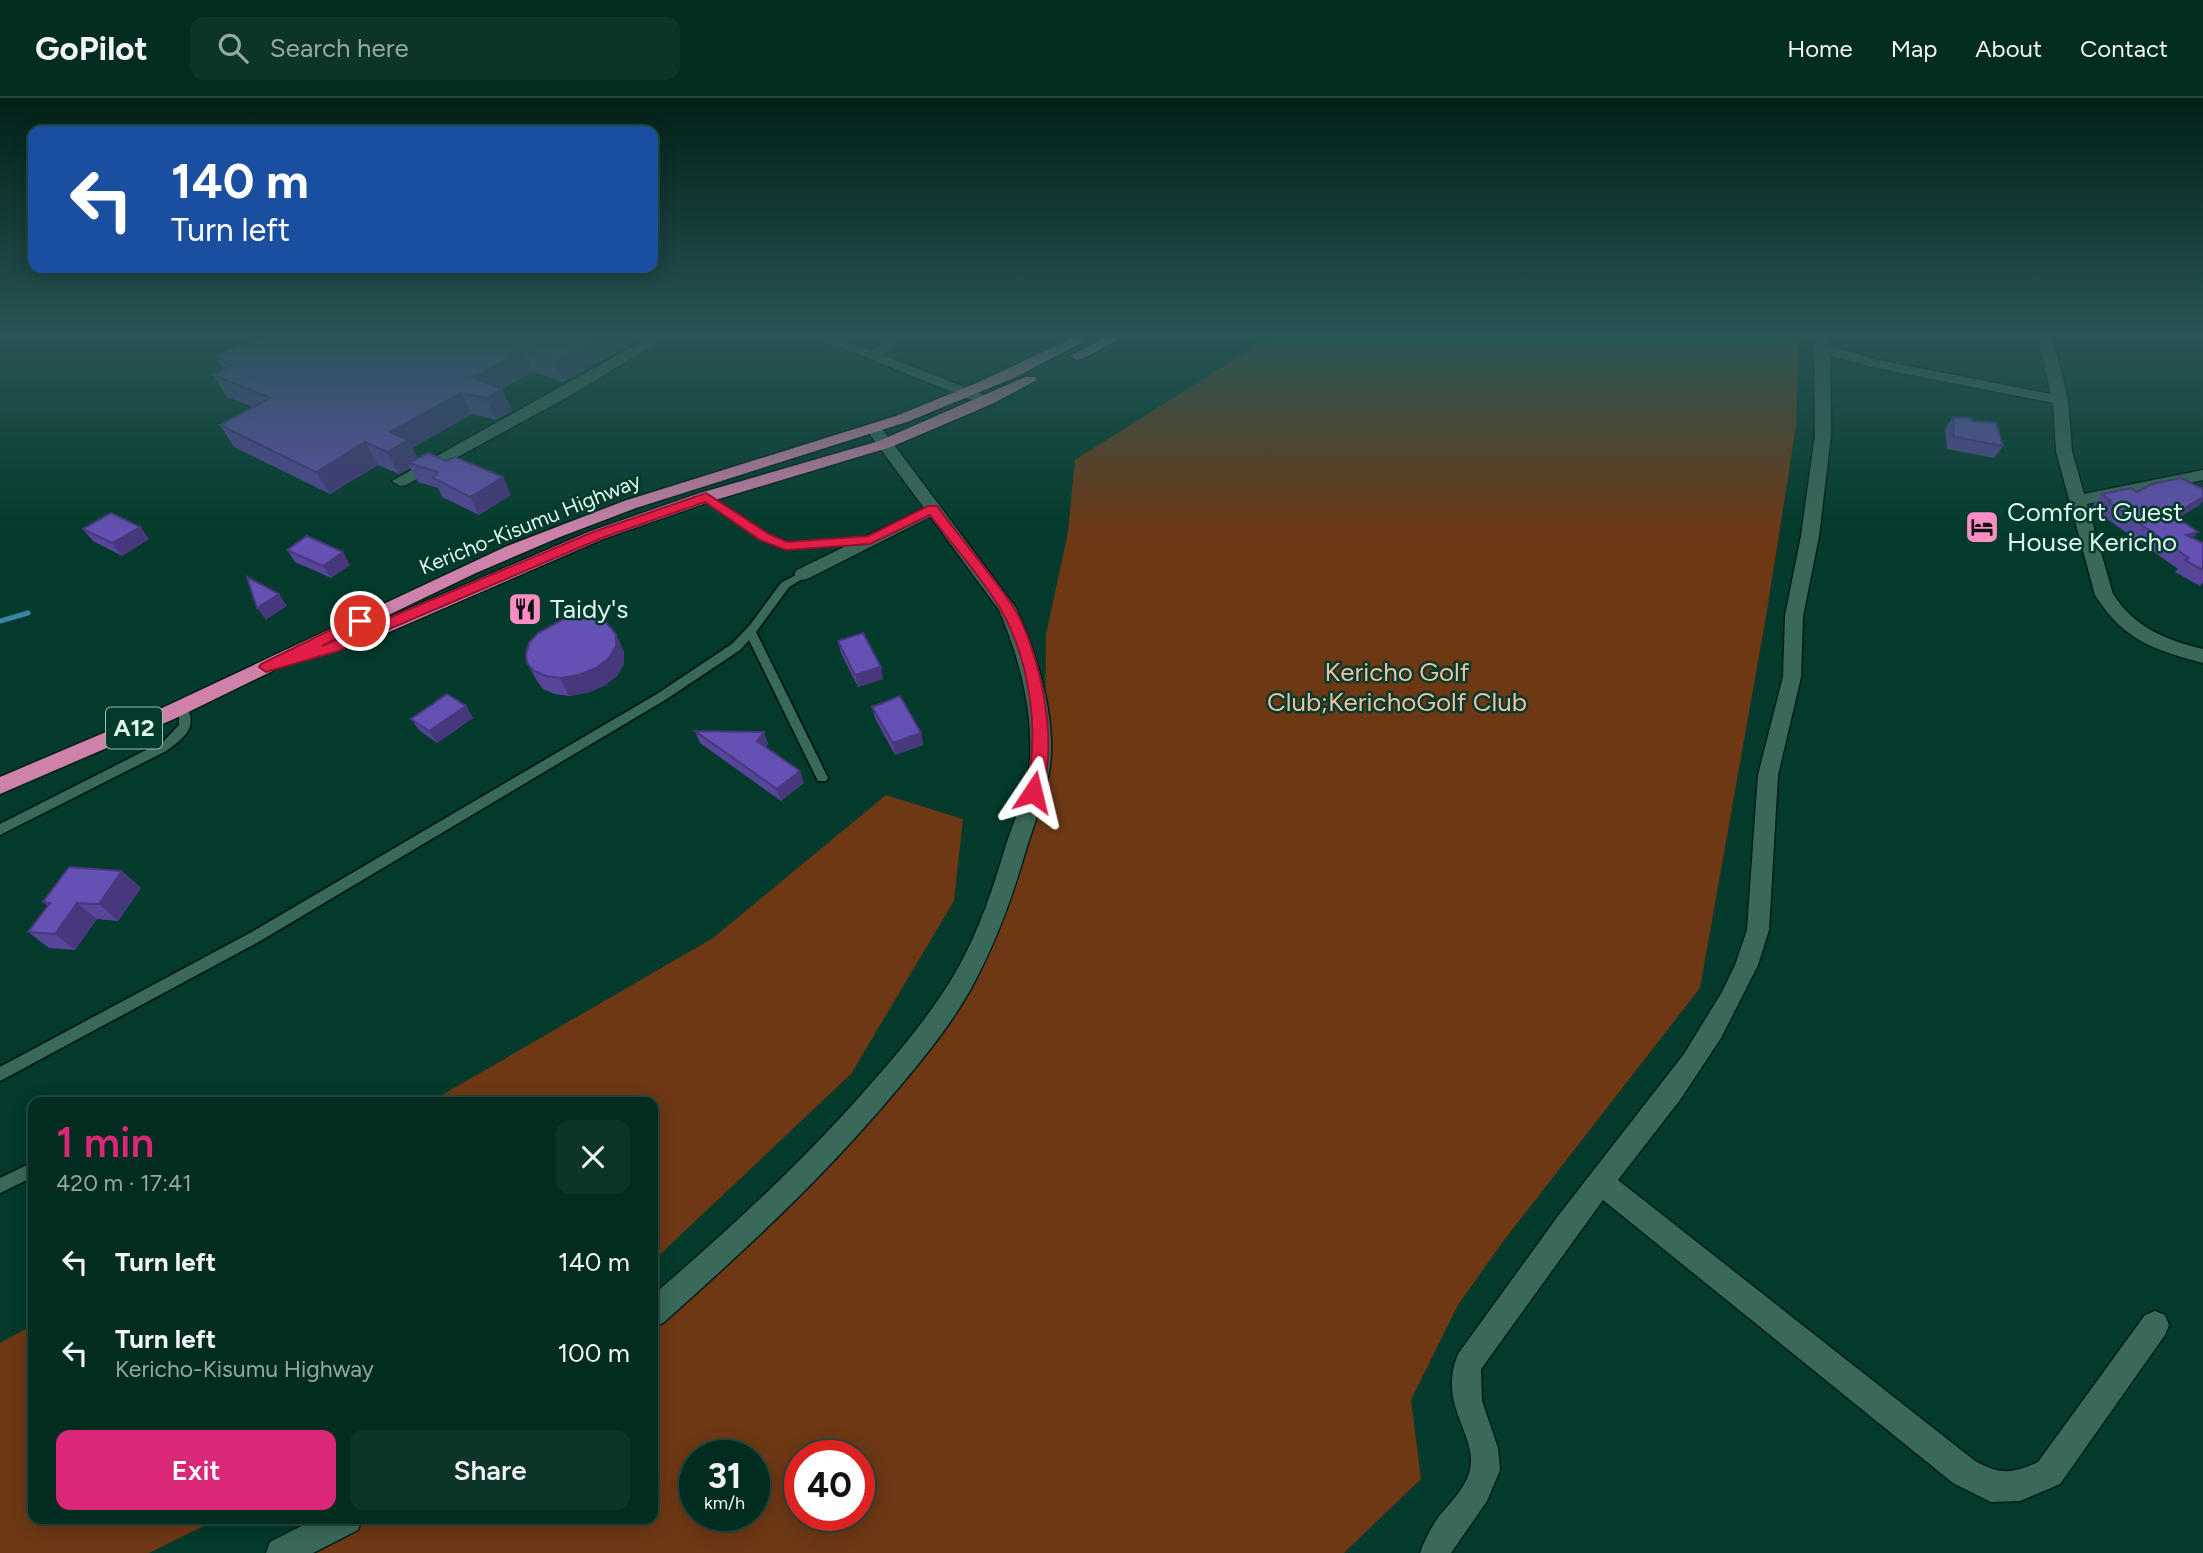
<!DOCTYPE html>
<meta charset="utf-8">
<style>
:root{--surface:#022c20;--page:#0c3429;--text:#f1f3f6;--muted:#96a7a5;--line:#23483e;--accent:#db2777}
body{margin:0;font-family:Figtree,sans-serif;background:var(--page);color:var(--text);height:100vh;display:flex;flex-direction:column;font-size:26px;white-space:nowrap}
*{box-sizing:border-box;margin:0}
p{font-size:23px;color:var(--muted)}
.icon{flex:none;width:38px;height:38px;fill:none;stroke:currentColor;stroke-width:2;stroke-linecap:round;stroke-linejoin:round}
.map{position:relative;flex:1;overflow:hidden}
.panel{position:absolute;left:28px;top:999px;width:630px;height:427px;display:flex;flex-direction:column;background:var(--surface);border-radius:14px;box-shadow:0 4px 18px #0003,0 0 0 2px var(--line)}
.panel>*{flex:none}
.banner{position:absolute;left:28px;top:28px;width:630px;height:147px;border-radius:14px;box-shadow:0 4px 18px #0003,0 0 0 2px var(--line);background:#1a4fa0;color:#fff;overflow:hidden}
.speed{position:absolute;left:679px;top:1342px;display:flex;gap:14px;font-size:35px;font-weight:700;text-align:center}
.speed>*{display:grid;place-content:center;width:91px;height:91px;border-radius:50%;background:var(--surface);box-shadow:0 4px 18px #0003,0 0 0 2px var(--line);line-height:1}
.speed small{font-size:18px;font-weight:400}
.speed .limit{border:10px solid #d22;background:#fff;color:#111}
.pin{position:absolute;display:grid;place-items:center;width:60px;height:60px;color:#fff;margin:-30px;border:4px solid #fff;border-radius:50%;box-shadow:0 2px 7px #0007}
.me{position:absolute;width:77px;margin:-38px;rotate:10deg;stroke-linejoin:round;filter:drop-shadow(0 0 5px #0008)}
.turn{display:flex;align-items:center;gap:24px;height:147px;padding:0 28px;font-size:32px}
.turn .icon{width:91px;height:91px;stroke-width:2.5}
.turn b{display:block;font-size:49px;line-height:60px}
.round{display:grid;place-items:center;flex:none;width:74px;height:74px;border-radius:14px;background:var(--page)}
.overview{display:flex;align-items:center;justify-content:space-between;height:119px;padding:0 28px}
h1{font-size:42px;font-weight:600;line-height:52px;color:var(--accent)}
.action{display:flex;gap:14px;margin-top:auto;padding:14px 28px}
.action a{flex:1;height:80px;border-radius:14px;background:var(--accent);color:#fff;font-size:28px;font-weight:600;line-height:80px;text-align:center}
.action a+a{background:var(--page);color:var(--text)}
ul{padding:0;list-style:none}
li{display:flex;align-items:center;gap:21px;height:91px;padding:0 28px}
li div{flex:1}
li b{display:block;font-size:26px}
li em{font-style:normal}
header{display:flex;align-items:center;gap:42px;box-sizing:border-box;height:98px;padding:0 35px;background:var(--surface);border-bottom:2px solid var(--line)}
header strong{font-size:33px}
nav{display:flex;gap:38px;margin-inline-start:auto;font-size:24px}
.search{width:490px;height:63px;background:var(--page);display:flex;align-items:center;gap:18px;box-sizing:border-box;padding:0 24px;border-radius:14px;color:var(--muted);font-size:26px}
.map>svg:first-child{display:block}
</style>
<header>
<strong>GoPilot</strong>
<div class="search"><svg class="icon" aria-label="search" viewBox="0 0 24 24"><circle cx="10" cy="10" r="6"/><path d="M15 15l6 6"/></svg>Search here</div>
<nav><a>Home</a><a>Map</a><a>About</a><a>Contact</a></nav>
</header>
<div class="map">
<svg width="2203" height="1455" viewBox="0 0 2203 1455">
<rect width="100%" height="100%" fill="#033a2b"/>
<!-- green -->
<path fill="#6e3815" fill-rule="evenodd" d="M1274 236H1799L1796 328 1766 519 1700 890 1502 1145 1458 1207 1411 1302 1421 1381 1344 1455H294L358 1421H653V1222L668 1209 973 879 1045 638 1046 536 1068 434 1075 362ZM695 1358H754V1418H695ZM800 1358H859V1418H800Z
M886 697 963 721 954 803 851 976 653 1163V1004H430L713 840Z
M33 1227V1421H218L149 1455H0V1245Z"/>
<g fill="none" stroke-linecap="round" stroke-linejoin="round">
<!-- stream -->
<path stroke="#3885a6" stroke-width="5" d="M0 523 28 515"/>
<!-- service casing -->
<g stroke="#041d16" stroke-width="4">
<path id="service" d="M706 396 769 437 787 445 870 439 875 442 870 445 786 451 761 441 703 401V397Z
M803 473 808 476 807 478 789 489 756 534 828 680 826 683H818L749 542 740 552 665 602 260 843 0 983V969L250 835 657 596 732 546 750 527 781 485Z
M181 604 185 605C199 629 185 639 166 653L0 737V726L164 643 179 627V615L175 608Z
M33 1064V1079L0 1095V1080Z"/>
</g>
<!-- minor casing -->
<g stroke="#041d16" stroke-width="3">
<path id="minor" d="M655 236H672L566 300 406 387 400 388 392 383Z
M808 236H827L871 253 891 236H906L883 257 992 300 995 303 992 306H982Z
M1814 236H1828L1830 248 1878 262 2051 296 2037 236H2051L2068 302 2072 353 2084 396 2203 372V382L2087 406 2113 496C2135 530 2166 542 2203 551V565C2154 552 2123 542 2095 497L2056 353 2053 305 1876 270 1830 258 1831 337 1819 438 1803 518 1801 579 1778 677 1769 832 1758 867 1721 940 1680 1002 1618 1082 1975 1363C2000 1377 2012 1376 2038 1364L2145 1217 2155 1213 2165 1217 2169 1227 2165 1237 2060 1386 2020 1403 1991 1404 1953 1385 1603 1102 1481 1271 1482 1303 1498 1350 1500 1372 1487 1403 1451 1455H1420C1424 1443 1430 1432 1437 1421 1448 1407 1466 1390 1470 1372 1478 1336 1437 1308 1458 1256L1558 1118 1684 956 1722 894 1735 867 1747 832 1758 677 1783 579 1785 518 1801 438 1815 337Z
M932 406 940 411 938 415 809 480 803 482 794 476 797 472Z"/>
</g>
<!-- tertiary casing -->
<g stroke="#041d16" stroke-width="3">
<path id="tertiary" d="M874 326 880 328 1016 510C1037 557 1058 622 1049 674 1044 701 1033 729 1025 755 1012 800 997 841 975 883 954 923 924 960 895 994 825 1078 745 1152 663 1225L653 1229V1197C732 1129 808 1059 876 980 906 946 936 909 958 870 980 831 993 790 1006 747 1014 723 1026 696 1029 671 1035 617 1020 561 999 512L866 331Z
M315 1421H362L358 1432 313 1455H266L270 1444Z"/>
</g>
<!-- trunk casing -->
<g stroke="#041d16" stroke-width="3">
<path id="trunk" d="M1081 236H1098L1016 279 907 324 636 410 560 439 476 475 347 537 591 433 700 395 879 343 1025 279H1035L1037 282 992 306 891 349 712 403 603 441 352 550H338L336 545 338 541 174 621 0 696V679L160 611 505 449 624 403 896 318 979 284Z
M1111 236H1129L1082 261 1077 262 1070 258Z"/>
</g>
<!-- service -->
<use href="#service" fill="#396959" fill-rule="evenodd"/>
<!-- minor -->
<use href="#minor" fill="#396959" fill-rule="evenodd"/>
<!-- tertiary -->
<use href="#tertiary" fill="#396959" fill-rule="evenodd"/>
<!-- trunk -->
<use href="#trunk" fill="#ce82aa" fill-rule="evenodd"/>
</g>
<!-- wall -->
<path fill="#57459a" d="M265 236H650L563 284 532 274 502 291 512 313 496 322 472 316 412 350 418 360 446 363 503 379 511 397 479 417 442 399 438 390 418 384 410 370 399 376 378 367 330 396 234 349 220 327 253 309 227 299 213 277 224 271 216 258 242 250 269 237Z
M1953 319 1972 323 2003 348 1994 360 1947 351 1945 331Z
M2203 391V403L2200 407 2178 420 2193 440 2203 445V484L2200 488 2175 474 2178 471 2100 416 2101 414 2093 407 2102 396Z
M140 429 149 441 122 458 93 443 83 431Z
M287 452 350 467 331 480 295 464Z
M616 536 624 554V566L617 578 604 588 587 595 569 598 555 596 543 591 537 583 527 565Z
M838 543 883 581 858 589 841 555Z
M466 608 473 620 437 645 419 632 411 621Z
M872 609 921 635 923 647 895 657 875 620Z
M695 633 764 634 768 646 766 649 804 685 781 703 700 645Z
M122 773 141 790 118 823 97 821 75 852 49 850 28 834 48 808 43 804Z"/>
<!-- shaded-wall -->
<path fill="#47387d" d="M604 236H650L563 284 555 263Z
M523 252 532 274 486 300 473 280Z
M502 291 512 313 496 322 486 300Z
M461 295 472 316 412 350 420 364 408 365 410 370 399 376 387 354 390 334Z
M365 344 378 367 330 396 316 374Z
M503 379 511 397 479 417 470 399Z
M2203 399V403L2200 407 2164 428 2173 417Z
M140 429 149 441 122 458 112 445Z
M2198 434 2188 445 2186 437Z
M343 454 350 467 331 480 323 468Z
M279 496 287 508 266 522 257 510Z
M616 536 624 554V566L617 578 604 588 587 595 569 598 560 580Z
M881 569 883 581 858 589 855 577Z
M466 608 473 620 437 645 429 633Z
M764 634 768 646 761 655 757 643Z
M921 635 923 647 895 657 893 645Z
M800 673 804 685 781 703 777 691Z
M122 773 141 790 118 823 99 806Z
M77 805 97 821 75 852 55 836Z"/>
<!-- building -->
<path fill="#6550b3" stroke="#47387d" stroke-width="2" d="M271 236H604L555 263 523 252 473 280 502 291 486 300 461 295 390 334 408 342 387 354 365 344 316 374 220 327 270 300 213 277 232 267 216 258 239 248 242 250Z
M1953 319 1971 320 1972 323 1996 325 2003 348 1954 339Z
M428 355 446 363 455 359 503 379 470 399 433 380 438 374 408 365Z
M2181 380 2203 391V399L2173 417 2198 434 2186 437 2203 445V472L2185 462 2189 460 2109 404 2111 403 2102 396 2131 390 2137 394 2152 386Z
M111 415 140 429 112 445 83 431Z
M307 438 343 454 323 468 287 452Z
M247 479 279 496 257 510Z
M594 520 606 524 616 536V548L609 560 596 570 579 577 560 580 546 578 534 573 527 565 526 556 529 545 538 535 564 521Z
M863 535 881 569 855 577 838 543Z
M447 596 466 608 429 633 411 621Z
M900 598 921 635 893 645 872 609Z
M695 633 764 634 757 643 800 673 777 691Z
M69 769 122 773 99 806 77 805 55 836 28 834 50 805 43 804Z"/>
<!-- sky -->
<linearGradient id="sky" x2="0" y2="1"><stop stop-color="#022018"/><stop offset="0.54" stop-color="#285555"/><stop offset="1" stop-color="#285555" stop-opacity="0"/></linearGradient>
<rect width="2203" height="439" fill="url(#sky)"/>
<!-- route -->
<path fill="#e11d48" stroke="#92132f" stroke-width="2" d="M706 395 769 436 787 444 868 438 928 408H937C961 441 989 473 1012 507 1039 548 1062 652 1039 698L1033 700 1025 694C1041 637 1030 563 1001 512 982 479 953 448 930 417L870 446 786 452 760 442 705 404 602 440 338 553 266 574 259 569 261 566 355 520H365L367 523 322 548 593 434Z"/>
<!-- icons -->
<defs>
<g id="hotel-square" transform="scale(1.75)"><rect x="-9" y="-9" width="18" height="18" rx="4" fill="#fb8fc5" stroke="#033a2b"/><path d="M-6-4.5h1.5V1H6V5H4.5V3h-9V5H-6ZM-4 0a1.8 1.8 0 1 1 3.6 0ZM.5 0V-2.5h3Q6-2.5 6 0Z" fill="#111"/></g>
<g id="restaurant-square" transform="scale(1.75)"><rect x="-9" y="-9" width="18" height="18" rx="4" fill="#fb8fc5" stroke="#033a2b"/><path d="M-5-6h1v4h1v-4h1v4h1v-4h1v5L-1.5 .5V6h-2V.5L-5-1ZM5-6V6H3V1.5H1.5Q1.5-4 5-6Z" fill="#111"/></g>
</defs>
<g fill-rule="evenodd">
<use href="#hotel-square" x="1982" y="429"/>
<use href="#restaurant-square" x="525" y="511"/>
</g>
<g text-anchor="middle" stroke-width="5" stroke-linejoin="round" paint-order="stroke">
<!-- far-street labels -->
<g font-size="21" fill="#def7ed" stroke="#033a2b">
<text transform="translate(530 426) rotate(-22)" y="7">Kericho-Kisumu Highway</text>
</g>
<!-- shield labels -->
<rect fill="#033a2b" stroke="#9cbeb3" stroke-width="2" x="106" y="609.5" width="56" height="41" rx="5"/>
<g font-size="24" font-weight="bold" fill="#def7ed">
<text x="134" y="638">A12</text>
</g>
<!-- poi labels -->
<g font-size="26" fill="#def7ed" stroke="#033a2b" text-anchor="start">
<text x="2007" y="423">Comfort Guest<tspan x="2007" dy="30">House Kericho</tspan></text>
<text x="550" y="520">Taidy's</text>
</g>
<!-- park labels -->
<g font-size="26" fill="#f3bfa2" stroke="#033a2b">
<text x="1397" y="583">Kericho Golf<tspan x="1397" dy="30">Club;KerichoGolf Club</tspan></text>
</g>
</g>
</svg>
<div class="speed"><div>31<small>km/h</small></div><div class="limit">40</div></div>
<div class="pin" style="left:360px;top:523px;background:#d93025"><svg class="icon" aria-label="arrive" viewBox="0 0 24 24"><path d="M6 21V4h12l-3 4 3 4H6"/></svg></div>
<svg class="me" style="left:1033px;top:694px" viewBox="-20 -20 40 40"><path d="M0-17L14 15 0 8-14 15z" fill="#e11d48" stroke="#fff" stroke-width="4"/></svg>
<div class="banner">
<div class="turn"><svg class="icon" aria-label="left" viewBox="0 0 24 24"><path d="M17 20v-9H6M10 6l-5 5 5 5"/></svg><div><b>140 m</b>Turn left</div></div>
</div>
<section class="panel">
<div class="overview"><div><h1>1 min</h1><p>420 m · 17:41</p></div><a class="round"><svg class="icon" aria-label="close" viewBox="0 0 24 24"><path d="M6 6l12 12M18 6L6 18"/></svg></a></div>
<ul>
<li><svg class="icon" aria-label="left" viewBox="0 0 24 24"><path d="M17 20v-9H6M10 6l-5 5 5 5"/></svg><div><b>Turn left</b></div><em>140 m</em></li>
<li><svg class="icon" aria-label="left" viewBox="0 0 24 24"><path d="M17 20v-9H6M10 6l-5 5 5 5"/></svg><div><b>Turn left</b><p>Kericho-Kisumu Highway</p></div><em>100 m</em></li>
</ul>
<div class="action"><a>Exit</a><a>Share</a></div>
</section>
</div>
